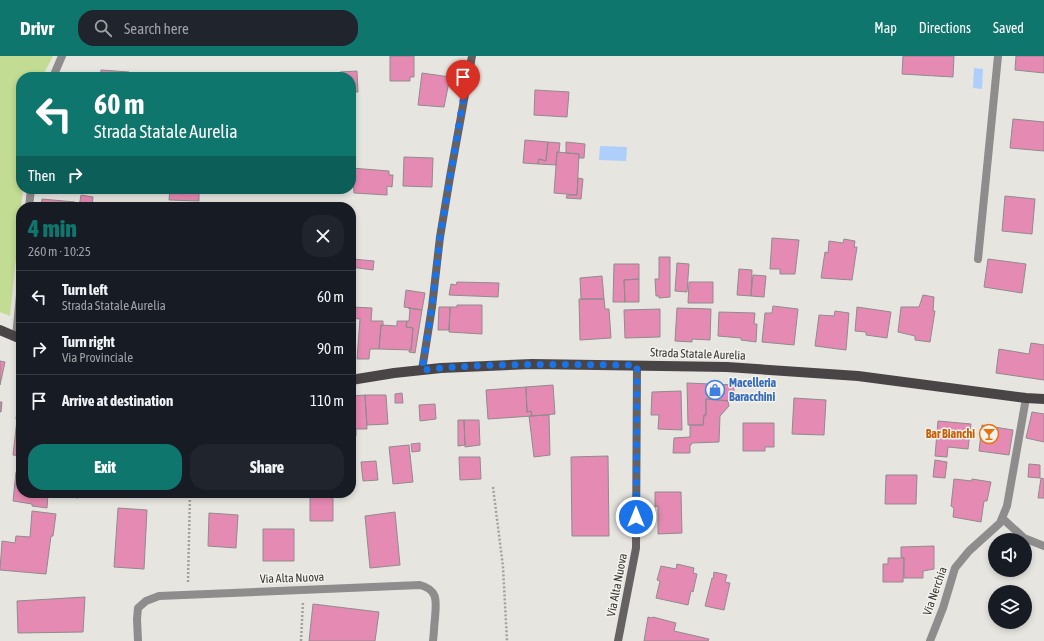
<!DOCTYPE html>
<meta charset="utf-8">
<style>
:root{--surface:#171b24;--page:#20242c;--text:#f1f3f6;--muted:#9ea1a6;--line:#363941;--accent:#0f766e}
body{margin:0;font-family:"Asap Condensed",sans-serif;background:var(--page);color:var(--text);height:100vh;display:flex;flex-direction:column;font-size:15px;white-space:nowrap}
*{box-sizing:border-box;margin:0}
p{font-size:13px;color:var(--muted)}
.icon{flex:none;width:22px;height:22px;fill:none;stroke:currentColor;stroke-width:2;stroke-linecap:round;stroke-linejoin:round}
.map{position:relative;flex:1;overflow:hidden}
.details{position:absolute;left:16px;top:146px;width:340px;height:296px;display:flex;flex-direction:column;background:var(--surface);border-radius:16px;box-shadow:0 2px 6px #0003}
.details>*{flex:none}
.hud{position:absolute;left:16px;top:16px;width:340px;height:122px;border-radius:16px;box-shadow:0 2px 6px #0003;background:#0f766e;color:#fff;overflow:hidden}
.fabs{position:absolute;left:988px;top:477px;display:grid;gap:8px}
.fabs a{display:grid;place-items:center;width:44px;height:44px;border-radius:50%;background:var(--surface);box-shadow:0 2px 6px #0003;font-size:20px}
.pin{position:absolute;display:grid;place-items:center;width:34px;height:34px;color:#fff;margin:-41px -17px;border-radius:50% 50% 50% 0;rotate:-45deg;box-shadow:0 0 4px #0007}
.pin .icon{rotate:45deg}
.me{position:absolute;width:44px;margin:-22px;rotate:0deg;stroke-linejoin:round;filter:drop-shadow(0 0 3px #0008)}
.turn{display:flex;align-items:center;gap:14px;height:84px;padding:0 12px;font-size:18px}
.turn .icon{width:52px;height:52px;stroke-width:2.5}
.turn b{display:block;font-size:28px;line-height:34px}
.then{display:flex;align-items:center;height:38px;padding:0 12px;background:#0003;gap:8px;font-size:15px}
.round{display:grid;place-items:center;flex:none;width:42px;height:42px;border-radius:16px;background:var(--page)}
.headline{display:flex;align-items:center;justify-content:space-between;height:68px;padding:0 12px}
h1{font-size:24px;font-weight:800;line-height:30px;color:var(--accent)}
.action{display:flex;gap:8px;margin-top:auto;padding:8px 12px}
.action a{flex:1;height:46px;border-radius:16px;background:var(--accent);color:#fff;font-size:16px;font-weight:800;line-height:46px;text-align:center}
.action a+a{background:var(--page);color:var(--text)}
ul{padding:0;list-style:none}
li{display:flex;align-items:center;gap:12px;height:52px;padding:0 12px;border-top:1px solid var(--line)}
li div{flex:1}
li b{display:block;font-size:15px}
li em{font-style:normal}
header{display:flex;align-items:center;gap:24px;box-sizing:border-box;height:56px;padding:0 20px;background:var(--accent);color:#fff}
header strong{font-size:19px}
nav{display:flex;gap:22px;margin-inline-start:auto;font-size:14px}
.search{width:280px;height:36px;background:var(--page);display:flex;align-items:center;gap:10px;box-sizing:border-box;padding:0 14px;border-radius:16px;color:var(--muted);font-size:15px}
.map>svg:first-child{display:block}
</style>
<header>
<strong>Drivr</strong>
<div class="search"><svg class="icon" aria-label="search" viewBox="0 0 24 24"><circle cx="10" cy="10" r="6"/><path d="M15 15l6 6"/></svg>Search here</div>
<nav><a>Map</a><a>Directions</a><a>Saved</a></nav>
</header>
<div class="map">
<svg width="1044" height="585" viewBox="0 0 1044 585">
<rect width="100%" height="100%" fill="#e7e5e0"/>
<!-- green -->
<path fill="#c2dd93" d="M0 0H53L42 21H21V133H23L10 260 0 256Z"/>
<!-- water -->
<path fill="#aecefb" d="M974 12 983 13 982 33 973 32Z
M600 90 627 91 626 105 599 104Z"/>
<!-- building -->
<path fill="#e58ab2" stroke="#908b8d" d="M390 0H414V21H410V25H390Z
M903 0H954L953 21 902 18Z
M1016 0H1044V17L1015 14Z
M101 14 129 16 128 21H100Z
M357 15 358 36H351V21H340V16Z
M422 17 450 21 444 51 418 49Z
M535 34 569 36 567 61 534 59Z
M1013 63 1044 66V95L1010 92Z
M525 84 548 86 546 105 539 103 538 108 523 107Z
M548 86 560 87 559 96H557L556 109 538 108 539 103 546 105Z
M566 86 585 88 584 102H579V98L566 97Z
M557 96 579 98 577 139 554 137Z
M404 101 433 102 432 131 403 130Z
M351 112 389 115V119H393L392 131 387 130V139L354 137 353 124H351Z
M578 122 583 123 581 143 566 142 567 139H577Z
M170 133H195V137H199V145L169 144Z
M81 139 93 141 92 151H79Z
M1005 140 1035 143 1032 178 1002 175Z
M42 143 75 146 74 151H41Z
M772 182 799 184 795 218H780V213H770Z
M844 183 855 185 854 191H857L852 224 821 222 825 196 828 197 829 185 843 187Z
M659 201H670V241L659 242V240H656L655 223H659Z
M352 203 374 205 373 214 351 211Z
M988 203 1026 208 1022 237 984 231Z
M677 207 689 208 687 236 675 235Z
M614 208H639V223L624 224 625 246H613Z
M739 213 752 214 751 240 737 239Z
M753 219 766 220 764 241 751 240Z
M602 220 604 243H581L580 222Z
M639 223V246H625L624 224Z
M457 226 499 227 498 241 449 239 451 228 456 229Z
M689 226H713V247H688Z
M406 234 425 237 422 254 404 251Z
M923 239 934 241 933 255H935L930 286 915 284V280L898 276 901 251H919Z
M579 243H604L605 253H609L611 282 580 284Z
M457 249H482V278L449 276 450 251H457Z
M773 250 798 253 794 289 762 286 765 257H772Z
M351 251 372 252 371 265H383V270L381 269 379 293H370L369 303H357L360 263 351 262Z
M439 251H450L449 274H438Z
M857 251 891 256 887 282 866 279V276L855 275Z
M408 252 422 254 415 297 409 296V295L411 294 413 272 406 271 407 265H409L410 252Z
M677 252 711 253 710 284 692 283V286L675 285Z
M660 253V281L625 282 624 254Z
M835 255 849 257 846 294 815 290 819 259 834 260Z
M719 256 755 257 754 268H757L756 286 741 284V282L718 280Z
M397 265H407L406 271 413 272 411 294 379 293 381 269 397 270Z
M1031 287 1044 289V324L996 317 999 293 1029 298Z
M0 305 5 306 0 329Z
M687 327 734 329V345L706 343V359H704L703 369H688Z
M553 329 555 358 532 360 531 355 527 356 526 331Z
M526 331 527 356 531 355 532 360 488 363 486 334Z
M20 332H21V364L16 363Z
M681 335 682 374 658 373 659 359H651L652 336Z
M402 337 403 347H395V338Z
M365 339 367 373H356V380L351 381V340Z
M365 339H386L388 368 367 369Z
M794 342 826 344 824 379 792 378Z
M706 343 728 345 729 350 720 360 719 386 692 387 691 389H690V397H673L674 382 690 381V369H703L704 359H706Z
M0 346H2L1 356H0Z
M435 348 436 363 420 365 419 349Z
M1032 356 1044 358V386L1026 382Z
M549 359 550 399 534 401 529 360Z
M17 364 21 365V400L13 399Z
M458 364H464L465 389 458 390Z
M464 364H479L480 389 465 391Z
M938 365 971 368 968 393 948 391 947 401 935 400Z
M743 367H774V391H765V395H743Z
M982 369 1013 374 1009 399 979 395Z
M420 387V395L412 396 411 388Z
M409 389 413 426 393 428 389 391Z
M608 400 609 480H572L571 401Z
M459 401H480L481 423 460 424Z
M935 404 947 406 945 422 933 421Z
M376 405 378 424 363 425 361 406Z
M1029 408 1040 409V422L1028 421Z
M16 416H21V437H48L47 452 32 450V448L13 445Z
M886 419H917L916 448H885Z
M1041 422 1044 423V442H1038Z
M954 423 972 425V423L991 426 987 445H984L981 466 953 461 954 452 951 450Z
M655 436H681L682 477 658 478V450L655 451Z
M73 437H79L78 442 73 441Z
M310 437H333V465H310Z
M118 452 147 454 144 513 114 511Z
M32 455 56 458 53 480H51L46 518 0 514 2 485 15 487 16 480 30 481Z
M395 456 400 509 370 512 365 460Z
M209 457 238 459 236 492 208 490Z
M263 473H294V505H263Z
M934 490V513L923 515V522H904V502L901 501V491Z
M888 502H904L903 526H883V508H888Z
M677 508 694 512 693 517 697 518 693 536 691 535 688 549 656 542 660 525 657 524 661 510 676 513Z
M714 516 727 519 725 526 730 527 724 554 705 550 712 522 713 523Z
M85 541 83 576 18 577 17 545Z
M313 548 379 556 375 585H309Z
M648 561 652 562 653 561 676 567 674 575 709 583 708 585H644Z"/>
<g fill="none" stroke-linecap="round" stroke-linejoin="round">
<!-- path -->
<path stroke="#a3a19e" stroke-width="2.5" stroke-dasharray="2 2" stroke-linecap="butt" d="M493 431 503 511 507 585
M188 526 190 437
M301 585 303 546"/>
<!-- street -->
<path stroke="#8e8c8c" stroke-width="8" d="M53 21 62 0
M29 151 31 133
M978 203 998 0
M16 281 21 229
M1002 462 1024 482 1044 490
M138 585 137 563 138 552 146 545 159 540 420 529C439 534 436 546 435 562 434 570 434 577 433 585
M930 585 943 552 955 512 969 495 1000 467 1007 450 1026 342"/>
<!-- secondary -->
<path stroke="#666263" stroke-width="8" d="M422 314 432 251 440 181 450 121 472 0
M618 585 636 492 637 309"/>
<!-- primary -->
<path stroke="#494546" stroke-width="10" d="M0 274 21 283
M351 324 394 317 441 312 532 308 727 311 858 320 1026 342 1044 343"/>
</g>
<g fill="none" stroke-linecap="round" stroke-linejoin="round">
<!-- route -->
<path stroke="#1a73e8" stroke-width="7" stroke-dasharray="0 12.6" d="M463 45 440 181 432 251 422 314C493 306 565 309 637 309L636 461"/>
</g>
<!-- icons -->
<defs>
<g id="shop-ring" transform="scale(1)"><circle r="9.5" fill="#f4f2ed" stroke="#3f7fe0" stroke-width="1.5"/><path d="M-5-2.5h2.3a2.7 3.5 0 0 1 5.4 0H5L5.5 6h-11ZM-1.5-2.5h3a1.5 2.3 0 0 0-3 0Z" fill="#3f7fe0"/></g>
<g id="bar-ring" transform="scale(1)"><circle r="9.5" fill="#f4f2ed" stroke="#e8710a" stroke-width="1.5"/><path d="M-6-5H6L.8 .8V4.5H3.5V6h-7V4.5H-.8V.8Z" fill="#e8710a"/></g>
</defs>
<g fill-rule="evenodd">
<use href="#shop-ring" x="715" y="334"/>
<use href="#bar-ring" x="989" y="378"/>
</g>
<g text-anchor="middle" stroke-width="3" stroke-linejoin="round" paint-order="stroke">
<!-- street labels -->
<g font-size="12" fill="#393836" stroke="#f4f2ed">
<text transform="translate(698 298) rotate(2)" y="4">Strada Statale Aurelia</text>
<text transform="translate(292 522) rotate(-2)" y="4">Via Alta Nuova</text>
<text transform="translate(617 529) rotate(-79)" y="4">Via Alta Nuova</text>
<text transform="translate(935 535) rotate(-71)" y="4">Via Nerchia</text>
</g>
<!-- shop labels -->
<g font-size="12" font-weight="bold" fill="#366cbe" stroke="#f4f2ed" text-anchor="start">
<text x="729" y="331">Macelleria<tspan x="729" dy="14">Baracchini</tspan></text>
</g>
<!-- food labels -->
<g font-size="12" font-weight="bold" fill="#c56008" stroke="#f4f2ed" text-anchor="end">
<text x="975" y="382">Bar Bianchi</text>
</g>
</g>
</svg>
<div class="fabs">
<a><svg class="icon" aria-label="sound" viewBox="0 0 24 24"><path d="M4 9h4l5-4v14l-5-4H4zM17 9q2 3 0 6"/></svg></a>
<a><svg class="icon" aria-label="layers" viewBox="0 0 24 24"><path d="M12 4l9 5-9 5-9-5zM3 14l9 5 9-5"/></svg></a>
</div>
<div class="pin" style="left:463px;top:45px;background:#d93025"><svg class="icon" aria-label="arrive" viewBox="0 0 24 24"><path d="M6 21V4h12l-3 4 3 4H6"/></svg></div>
<svg class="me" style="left:636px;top:461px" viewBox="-20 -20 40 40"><circle r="17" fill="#1a73e8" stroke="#fff" stroke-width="3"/><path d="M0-11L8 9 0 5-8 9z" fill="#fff"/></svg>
<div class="hud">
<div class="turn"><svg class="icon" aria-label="left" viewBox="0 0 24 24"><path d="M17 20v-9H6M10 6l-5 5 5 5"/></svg><div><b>60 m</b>Strada Statale Aurelia</div></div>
<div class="then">Then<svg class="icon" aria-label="right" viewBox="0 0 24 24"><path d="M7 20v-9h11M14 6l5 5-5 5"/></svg></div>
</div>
<section class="details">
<div class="headline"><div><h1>4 min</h1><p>260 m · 10:25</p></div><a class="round"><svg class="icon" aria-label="close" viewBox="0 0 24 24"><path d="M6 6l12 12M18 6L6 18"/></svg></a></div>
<ul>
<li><svg class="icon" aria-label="left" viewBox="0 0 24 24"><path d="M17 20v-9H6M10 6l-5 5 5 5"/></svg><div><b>Turn left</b><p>Strada Statale Aurelia</p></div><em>60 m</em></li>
<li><svg class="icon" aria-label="right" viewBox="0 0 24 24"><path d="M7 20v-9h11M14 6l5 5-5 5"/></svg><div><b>Turn right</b><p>Via Provinciale</p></div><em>90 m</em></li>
<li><svg class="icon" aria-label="arrive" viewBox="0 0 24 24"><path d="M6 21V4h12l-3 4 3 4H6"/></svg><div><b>Arrive at destination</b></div><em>110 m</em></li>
</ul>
<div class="action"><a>Exit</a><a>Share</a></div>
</section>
</div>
